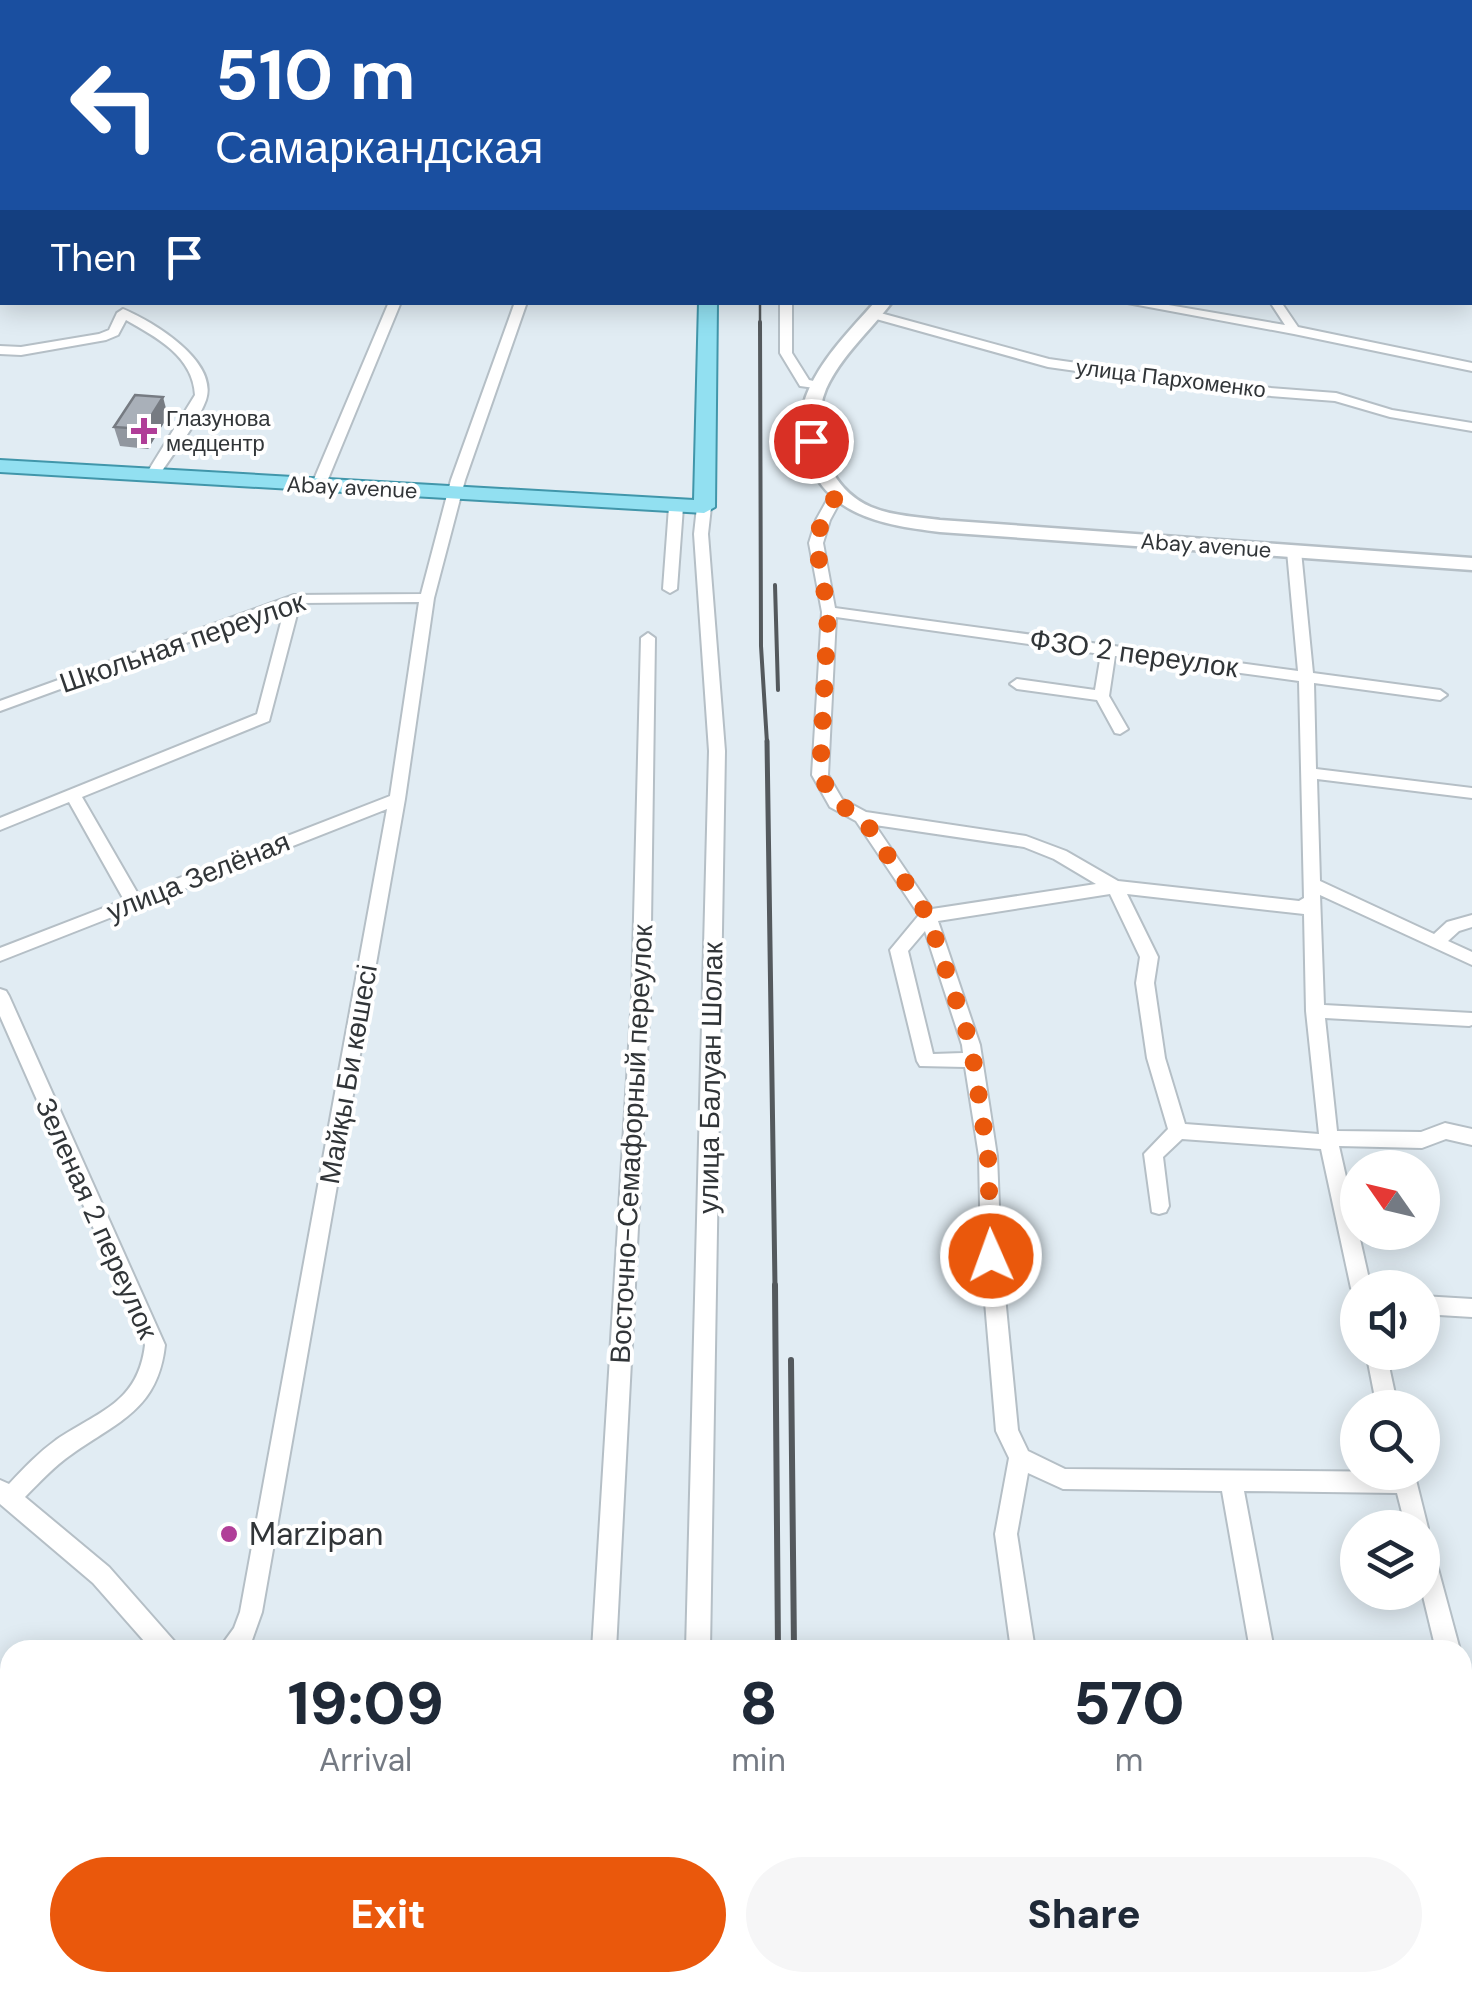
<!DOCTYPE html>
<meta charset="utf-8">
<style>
:root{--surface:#fff;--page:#f6f6f7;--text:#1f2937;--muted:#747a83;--accent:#ea580c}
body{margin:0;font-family:"DM Sans",sans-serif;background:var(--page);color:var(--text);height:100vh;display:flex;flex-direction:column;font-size:38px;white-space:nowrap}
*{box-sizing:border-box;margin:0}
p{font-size:32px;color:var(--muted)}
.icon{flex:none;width:55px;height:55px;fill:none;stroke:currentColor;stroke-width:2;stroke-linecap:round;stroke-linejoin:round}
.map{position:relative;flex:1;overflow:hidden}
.panel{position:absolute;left:0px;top:1640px;width:1472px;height:352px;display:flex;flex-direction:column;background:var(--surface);border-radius:30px 30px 0 0;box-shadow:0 5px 25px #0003}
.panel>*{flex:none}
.top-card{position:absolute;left:0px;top:0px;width:1472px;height:305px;box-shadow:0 5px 25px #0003;background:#1a4fa0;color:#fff;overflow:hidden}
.needle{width:65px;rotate:304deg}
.controls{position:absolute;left:1340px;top:1150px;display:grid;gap:20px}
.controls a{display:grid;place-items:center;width:100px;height:100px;border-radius:50%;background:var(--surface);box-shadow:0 5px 25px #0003;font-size:50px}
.pin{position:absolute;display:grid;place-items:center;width:85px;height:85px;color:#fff;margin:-42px;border:5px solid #fff;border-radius:50%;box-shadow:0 2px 10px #0007}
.me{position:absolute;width:110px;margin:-55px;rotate:358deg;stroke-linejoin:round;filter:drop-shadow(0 0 8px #0008)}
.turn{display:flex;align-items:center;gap:35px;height:210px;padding:0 50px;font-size:45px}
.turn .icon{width:130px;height:130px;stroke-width:2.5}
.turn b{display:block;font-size:70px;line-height:85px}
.then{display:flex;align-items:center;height:95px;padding:0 50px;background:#0003;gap:20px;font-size:38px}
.eta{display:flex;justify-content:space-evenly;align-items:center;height:170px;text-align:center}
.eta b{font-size:60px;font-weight:800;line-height:70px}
.button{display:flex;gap:20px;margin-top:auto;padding:20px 50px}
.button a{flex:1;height:115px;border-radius:60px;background:var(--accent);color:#fff;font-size:40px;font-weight:800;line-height:115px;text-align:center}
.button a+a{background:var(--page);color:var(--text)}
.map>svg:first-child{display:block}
</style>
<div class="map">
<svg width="1472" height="1992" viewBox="0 0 1472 1992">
<rect width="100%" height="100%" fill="#e1ecf3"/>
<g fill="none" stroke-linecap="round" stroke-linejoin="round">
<!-- street casing -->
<g stroke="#b5bfc6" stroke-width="4">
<path id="street" d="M741 0H751L752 2H743Z
M1060 0H1084L1086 2H1064Z
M1443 0H1454L1456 2H1446Z
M1470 8H1472V14H1470Z
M2 53V61L0 62V54Z
M1470 55 1472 56V62L1470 61Z
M1470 115H1472V122H1470Z
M0 120H2V126H0Z
M0 174H2V180H0Z
M1470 185H1472V191H1470Z
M1470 226H1472V233H1470Z
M0 245H2V251H0Z
M1470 282H1472V288H1470Z
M389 302H401L326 484 319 488 314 487 312 484Z
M515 302H527L465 480 434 598 405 799 262 1612 251 1643 245 1650H218L234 1628 240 1612 387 809 0 961V948L124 900 69 802 0 830V818L257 714 285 607 0 711V701L294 595 421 594 451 480ZM419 602 390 796 138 894 82 797 269 721 300 603Z
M780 302H792V353L809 380 822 383V389L800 386 780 353Z
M1122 302H1151L1285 325 1270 302H1281L1298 327 1472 363V371L1294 334Z
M123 309C152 321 219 361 206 400 196 427 172 454 157 479L152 480 145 476 195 395C193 356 156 337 126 320L118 335 106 340 21 355 0 354V346L21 347 99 334 109 330 117 313Z
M873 311 1049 359 1232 385 1336 393 1392 410 1472 423V431L1390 417 1335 401 1232 393 1048 367 869 317 867 315Z
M836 492 843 496 830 520 823 543 835 608 1298 671 1287 551 1294 547 1301 551 1313 673 1440 690 1447 695 1440 700 1314 683 1316 769 1472 788V798L1317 779 1320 881 1434 934 1447 922 1472 915V927L1459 931 1448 941 1472 952V965L1320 895 1324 1005 1472 1013V1025L1469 1026 1325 1018 1337 1131 1421 1132 1445 1123 1472 1129V1145L1446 1139 1422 1148 1339 1146 1371 1288H1358V1295L1351 1288 1321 1149 1182 1139 1163 1157 1169 1206 1166 1212 1159 1214 1152 1212 1144 1154 1168 1129 1147 1058 1136 983 1140 957 1110 894 938 921 980 1045 997 1156 1001 1255 1018 1430 1028 1451 1065 1469 1414 1472 1428 1528 1422 1536V1528H1406L1397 1493 1244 1491 1274 1650H1250L1222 1491 1063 1489 1028 1473 1017 1534 1035 1650H1011L995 1534 1009 1458 996 1431 981 1255 979 1156 965 1067 920 1066 917 1061 890 950 919 915 856 821 830 807 812 775 822 612 809 543 816 520 831 493ZM836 617 1101 654 1095 690 1017 679 1010 684 1017 689 1097 700 1115 733 1120 734 1128 729 1109 696 1115 656 1299 681 1304 898 1299 901 1118 881 1066 851 1026 836 866 812 842 799 828 775ZM875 825 1024 847 1054 859 1096 884 932 909ZM1127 894 1304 914 1306 1011 1319 1134 1185 1124 1165 1058 1154 983 1158 957ZM925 931 962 1045 963 1053 933 1054 908 951Z
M676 503 683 507 677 589 670 593 663 589 669 507Z
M704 503 711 507 708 534 725 751 710 1650H686L709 751 694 534 697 507Z
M648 633 655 638 650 997 616 1650H592L632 997 641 638Z
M0 989 6 991 9 996 165 1345C158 1409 119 1421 72 1454 54 1466 40 1482 25 1497L109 1567 175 1642 179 1650H152L93 1583 0 1504V1480L9 1484C24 1468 38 1453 56 1440 99 1411 138 1403 145 1345L0 1016Z
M1422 1296 1472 1299V1317L1422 1314Z
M1366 1352H1386L1398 1408H1377Z
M1422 1539 1430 1542 1433 1550 1460 1650H1436L1422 1592Z
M1462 1696 1470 1700 1472 1704V1757L1462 1751Z
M412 1982H442L437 1992H408Z
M464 1982H493L497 1992H468Z
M572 1982H598L597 1992H571Z
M678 1982H704V1992H678Z
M1296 1982H1322L1323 1992H1297Z"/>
</g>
<!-- secondary casing -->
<g stroke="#b5bfc6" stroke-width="5">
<path id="secondary" d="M1018 0H1032V2H1019Z
M0 82H2V91H0Z
M875 302H892C870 331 841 356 826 389 808 432 828 489 871 507 893 516 917 517 940 520L1472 558V570L940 532C882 525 822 515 805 450 800 430 800 408 809 389 824 356 851 329 875 302Z"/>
</g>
<!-- primary casing -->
<g stroke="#4196aa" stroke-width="4">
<path id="primary" d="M637 0H652L653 2H639Z
M699 302H717L715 507 704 513 0 472V460L694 500Z"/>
</g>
<!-- street -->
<use href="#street" fill="#fff" fill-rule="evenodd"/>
<!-- secondary -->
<use href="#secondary" fill="#fff" fill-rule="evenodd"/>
<!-- primary -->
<use href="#primary" fill="#92e0f1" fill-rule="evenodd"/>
<!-- rail-far3 -->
<path stroke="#54595d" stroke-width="2.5" d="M760 302V324"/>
<!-- rail-far2 -->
<path stroke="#54595d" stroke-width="4" d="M760 322 761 646 767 743
M775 585 778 690"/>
<!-- rail-far1 -->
<path stroke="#54595d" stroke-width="5" d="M767 741 775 1287"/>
<!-- rail -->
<path stroke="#54595d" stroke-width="6" d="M775 1285 778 1650
M791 1360 794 1650
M764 1982V1992
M781 1982V1992
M798 1982V1992"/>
</g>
<!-- wall -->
<path fill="#91979f" d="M168 416 148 449 120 446 114 427Z"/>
<!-- shaded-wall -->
<path fill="#767b82" d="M163 397 168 416 148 449 143 429Z"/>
<!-- building -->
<path fill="#a9b0b9" stroke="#767b82" stroke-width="2.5" d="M135 395 163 397 143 429 114 427Z"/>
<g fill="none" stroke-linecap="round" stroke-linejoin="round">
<!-- route -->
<path stroke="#ea580c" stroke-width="18" stroke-dasharray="0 32.4" d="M811 441 824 480 836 496 822 520 816 543 828 612 820 775 836 803 862 817 928 916 971 1045 988 1156 991 1256"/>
</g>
<!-- markers -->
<g fill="#b03e98" stroke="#fff" stroke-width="4">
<path d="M139 416h10v10h10v10h-10v10h-10v-10h-10v-10h10z"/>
<circle cx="229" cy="1534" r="10"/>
</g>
<g text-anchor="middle" stroke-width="8" stroke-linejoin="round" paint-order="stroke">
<!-- far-street labels -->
<g font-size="22" fill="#313538" stroke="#fff">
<text transform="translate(1171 378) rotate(7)" y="8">улица Пархоменко</text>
<text transform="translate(352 487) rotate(3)" y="8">Abay avenue</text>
<text transform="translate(1206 545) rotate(4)" y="8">Abay avenue</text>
</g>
<!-- far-poi labels -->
<g font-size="22" fill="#313538" stroke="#fff" text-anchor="start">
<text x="166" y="426">Глазунова<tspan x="166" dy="25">медцентр</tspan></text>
</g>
<!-- street labels -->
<g font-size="28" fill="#313538" stroke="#fff">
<text transform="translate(182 642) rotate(-19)" y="10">Школьная переулок</text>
<text transform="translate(1134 653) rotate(8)" y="10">ФЗО 2 переулок</text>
<text transform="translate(198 876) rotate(-22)" y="10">улица Зелёная</text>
<text transform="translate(348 1074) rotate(-80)" y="10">Майқы Би көшесі</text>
<text transform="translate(710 1078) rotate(-89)" y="10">улица Балуан Шолак</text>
<text transform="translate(631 1144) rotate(-87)" y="10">Восточно-Семафорный переулок</text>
<text transform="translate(97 1218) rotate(66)" y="10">Зеленая 2 переулок</text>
</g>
<!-- near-poi labels -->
<g font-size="32" fill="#313538" stroke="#fff" text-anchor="start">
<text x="249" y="1545">Marzipan</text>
</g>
</g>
</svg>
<div class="controls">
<a><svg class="needle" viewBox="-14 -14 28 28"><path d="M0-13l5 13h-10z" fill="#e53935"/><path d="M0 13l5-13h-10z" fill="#747a83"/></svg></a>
<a><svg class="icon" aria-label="sound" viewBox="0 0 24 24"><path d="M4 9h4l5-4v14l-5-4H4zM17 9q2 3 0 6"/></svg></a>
<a><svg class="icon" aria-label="search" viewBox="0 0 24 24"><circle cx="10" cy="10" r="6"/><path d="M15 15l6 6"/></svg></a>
<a><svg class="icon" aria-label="layers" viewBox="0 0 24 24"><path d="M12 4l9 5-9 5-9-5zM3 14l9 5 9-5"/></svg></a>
</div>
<div class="pin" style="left:811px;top:441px;background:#d93025"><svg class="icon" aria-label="arrive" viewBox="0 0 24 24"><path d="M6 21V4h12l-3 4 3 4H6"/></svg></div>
<svg class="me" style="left:991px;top:1256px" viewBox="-20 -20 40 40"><circle r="17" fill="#ea580c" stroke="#fff" stroke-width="3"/><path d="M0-11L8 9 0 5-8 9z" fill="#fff"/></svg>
<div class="top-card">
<div class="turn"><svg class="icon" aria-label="left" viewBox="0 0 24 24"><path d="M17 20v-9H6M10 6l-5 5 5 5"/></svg><div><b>510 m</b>Самаркандская</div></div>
<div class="then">Then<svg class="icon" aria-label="arrive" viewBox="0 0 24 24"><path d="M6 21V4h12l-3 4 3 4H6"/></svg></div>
</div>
<section class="panel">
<div class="eta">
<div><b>19:09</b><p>Arrival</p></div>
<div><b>8</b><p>min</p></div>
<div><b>570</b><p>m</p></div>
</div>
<div class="button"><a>Exit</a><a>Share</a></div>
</section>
</div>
